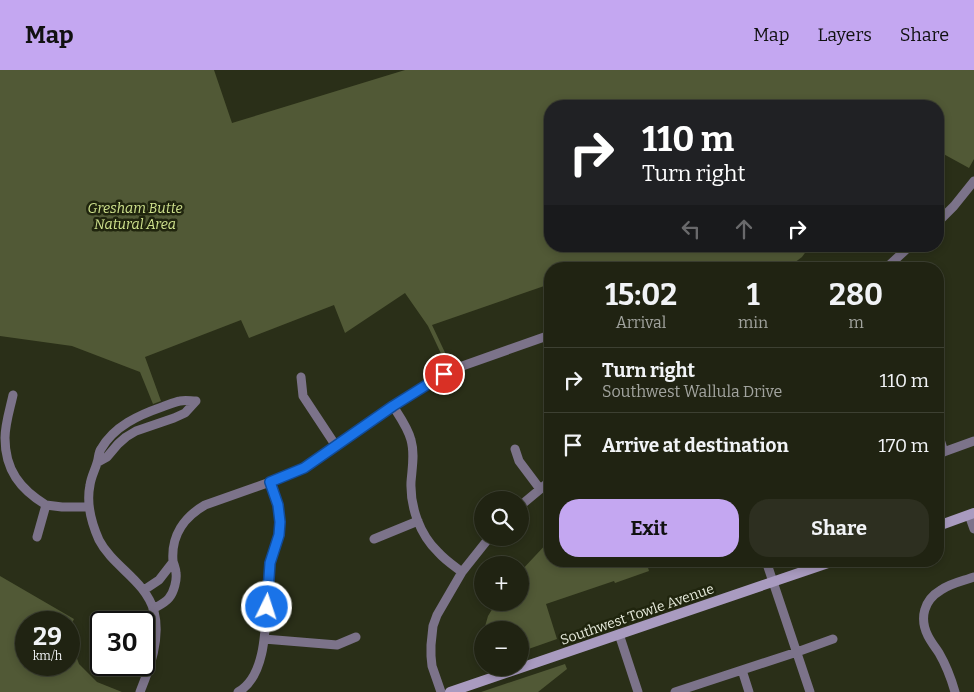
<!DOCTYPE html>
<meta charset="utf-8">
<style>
:root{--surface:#202312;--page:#2d2f20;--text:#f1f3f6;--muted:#a2a49f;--line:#3d4032;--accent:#c4a7f1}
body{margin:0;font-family:Bitter,serif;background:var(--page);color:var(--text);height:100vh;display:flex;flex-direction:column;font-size:19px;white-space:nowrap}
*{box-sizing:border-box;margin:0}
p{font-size:16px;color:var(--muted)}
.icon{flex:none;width:28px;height:28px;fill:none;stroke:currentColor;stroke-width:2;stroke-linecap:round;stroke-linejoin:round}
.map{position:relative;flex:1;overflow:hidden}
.drawer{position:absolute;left:544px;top:192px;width:400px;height:305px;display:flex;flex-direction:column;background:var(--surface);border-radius:20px;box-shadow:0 2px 8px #0003,0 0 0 1px var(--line)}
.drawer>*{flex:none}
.banner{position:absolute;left:544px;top:30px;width:400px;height:152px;border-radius:20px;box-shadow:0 2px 8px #0003,0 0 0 1px var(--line);background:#202124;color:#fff;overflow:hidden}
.tools{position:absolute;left:474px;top:421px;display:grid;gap:10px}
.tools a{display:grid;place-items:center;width:55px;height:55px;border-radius:50%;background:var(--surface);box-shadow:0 2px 8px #0003,0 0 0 1px var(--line);font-size:25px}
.speed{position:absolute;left:15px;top:541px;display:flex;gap:10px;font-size:25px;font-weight:700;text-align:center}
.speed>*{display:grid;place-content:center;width:65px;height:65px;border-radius:50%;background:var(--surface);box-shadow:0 2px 8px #0003,0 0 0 1px var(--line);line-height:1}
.speed small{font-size:12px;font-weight:400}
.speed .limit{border:2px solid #111;border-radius:8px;background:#fff;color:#111}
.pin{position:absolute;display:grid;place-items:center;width:42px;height:42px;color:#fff;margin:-21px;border:2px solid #fff;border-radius:50%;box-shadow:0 1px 5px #0007}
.me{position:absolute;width:55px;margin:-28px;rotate:4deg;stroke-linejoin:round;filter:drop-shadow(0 0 4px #0008)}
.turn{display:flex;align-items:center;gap:18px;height:105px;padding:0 15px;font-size:22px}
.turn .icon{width:65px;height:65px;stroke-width:2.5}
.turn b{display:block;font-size:35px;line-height:42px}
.lanes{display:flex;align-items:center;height:48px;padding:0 15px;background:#0003;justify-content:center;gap:25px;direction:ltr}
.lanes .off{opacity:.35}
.eta{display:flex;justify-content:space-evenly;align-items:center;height:85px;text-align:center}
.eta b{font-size:30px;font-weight:700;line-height:35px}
.button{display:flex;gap:10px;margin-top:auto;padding:10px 15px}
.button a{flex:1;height:58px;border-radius:20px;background:var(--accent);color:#111;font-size:20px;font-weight:700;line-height:58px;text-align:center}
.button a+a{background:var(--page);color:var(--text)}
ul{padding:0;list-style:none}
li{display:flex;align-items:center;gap:15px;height:65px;padding:0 15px;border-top:1px solid var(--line)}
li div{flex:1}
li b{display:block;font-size:19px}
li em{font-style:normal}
header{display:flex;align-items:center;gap:30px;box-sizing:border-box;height:70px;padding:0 25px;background:var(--accent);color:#111}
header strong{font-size:24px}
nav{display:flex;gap:28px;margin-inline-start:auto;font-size:18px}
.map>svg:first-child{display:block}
</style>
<header>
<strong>Map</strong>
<nav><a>Map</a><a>Layers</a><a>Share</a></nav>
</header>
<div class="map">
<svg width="974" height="622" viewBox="0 0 974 622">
<rect width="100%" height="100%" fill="#2a2f18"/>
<!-- green -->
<path fill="#515936" d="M0 0H214L232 53 405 0H974V89L969 98 938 81V36H550V176H810L802 187 786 199H550V214L432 255 449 291 445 292 428 256 405 223 345 263 334 235 249 268 241 250 145 287 161 331 153 334 140 302 72 276 0 266Z
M550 470V491H646L649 501 615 513 614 511 546 534 557 569 520 582V560H484L488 546 496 533 520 532V502Z
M0 506 74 549 69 559V552H26V595H69V566L79 594 97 612 122 622H0Z
M565 594 567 599 538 622H481Z"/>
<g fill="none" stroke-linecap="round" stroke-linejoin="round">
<!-- street -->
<path stroke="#7c738a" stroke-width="9" d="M938 152 954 136 974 111
M885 199 910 176
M301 307 303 326 336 376
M13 325C10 339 5 354 5 368 5 400 20 419 46 435L37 467
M393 336C400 347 408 358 411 370 415 384 412 398 411 412 410 437 420 465 438 482 445 490 454 496 462 502
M938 363 944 382
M515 379 519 391 540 419
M938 384 974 371
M98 392 107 387 118 374 126 367 136 361 174 348 185 343 196 331
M46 435 62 437H89
M520 436 550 411
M969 445 974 459
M374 469 418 451
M766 491 810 622
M144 520 159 510 173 492
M153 539C158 536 165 533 169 528 174 522 177 510 176 503 176 499 174 495 173 491 171 466 184 447 205 435L270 412 304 398 418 320 451 300 550 265
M130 552 154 544
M619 564 638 622
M264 569 337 575 356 567
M742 600 749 622
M140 622C150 597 161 569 154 541 145 510 113 497 99 470 91 452 86 434 90 415 91 407 95 400 97 393 99 388 98 383 101 379 114 356 139 345 162 337 168 335 174 332 180 331 185 330 191 331 196 331
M238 622C274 602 263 528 270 493 273 479 280 467 280 452 280 438 275 425 270 412
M441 622 432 596 431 586V575L433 556 437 545 462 502 489 468
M675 622 797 582 833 569
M955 622C951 608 946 595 939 583 935 577 931 572 928 566 919 548 924 530 941 520 951 513 963 511 974 507"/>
<!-- secondary -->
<path stroke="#a99bc0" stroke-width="10" d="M938 456 974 443
M450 622 834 491"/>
</g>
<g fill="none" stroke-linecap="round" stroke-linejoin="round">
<!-- route casing -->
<g stroke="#114b97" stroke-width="12">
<path id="route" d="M267 537 270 493 279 465 280 452 278 435 270 412 304 398 393 336 444 304"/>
</g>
<!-- route -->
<use href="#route" stroke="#1a73e8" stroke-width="9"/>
</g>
<g text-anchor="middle" stroke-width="5" stroke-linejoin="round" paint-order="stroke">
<!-- park labels -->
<g font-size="14" font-style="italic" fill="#cfe28d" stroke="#20250e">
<text x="135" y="143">Gresham Butte<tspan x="135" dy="16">Natural Area</tspan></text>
</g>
<!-- street labels -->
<g font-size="14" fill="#e7ebdc" stroke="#20250e">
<text transform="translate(637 544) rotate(-19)" y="5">Southwest Towle Avenue</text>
</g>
</g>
</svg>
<div class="tools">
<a><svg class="icon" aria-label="search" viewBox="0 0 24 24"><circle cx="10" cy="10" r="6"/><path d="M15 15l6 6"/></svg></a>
<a>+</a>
<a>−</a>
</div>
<div class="speed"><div>29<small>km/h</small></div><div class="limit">30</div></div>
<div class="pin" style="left:444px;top:304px;background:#d93025"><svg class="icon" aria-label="arrive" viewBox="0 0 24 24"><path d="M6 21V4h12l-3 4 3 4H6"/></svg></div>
<svg class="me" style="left:267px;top:537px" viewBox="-20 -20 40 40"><circle r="17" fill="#1a73e8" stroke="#fff" stroke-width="3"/><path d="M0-11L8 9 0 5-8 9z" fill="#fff"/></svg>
<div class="banner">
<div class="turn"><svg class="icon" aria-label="right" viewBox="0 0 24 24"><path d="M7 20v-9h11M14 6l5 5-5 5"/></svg><div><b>110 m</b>Turn right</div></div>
<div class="lanes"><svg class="icon off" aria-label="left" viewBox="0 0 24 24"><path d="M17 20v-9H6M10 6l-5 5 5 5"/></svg><svg class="icon off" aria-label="ahead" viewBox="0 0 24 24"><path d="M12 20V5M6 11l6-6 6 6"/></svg><svg class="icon" aria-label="right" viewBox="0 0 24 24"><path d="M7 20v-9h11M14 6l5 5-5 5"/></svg></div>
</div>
<section class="drawer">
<div class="eta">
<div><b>15:02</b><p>Arrival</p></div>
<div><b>1</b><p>min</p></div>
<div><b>280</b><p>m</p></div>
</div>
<ul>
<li><svg class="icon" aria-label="right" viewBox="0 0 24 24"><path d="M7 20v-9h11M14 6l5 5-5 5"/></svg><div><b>Turn right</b><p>Southwest Wallula Drive</p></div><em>110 m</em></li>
<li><svg class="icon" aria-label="arrive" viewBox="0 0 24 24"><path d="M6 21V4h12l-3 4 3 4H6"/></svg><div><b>Arrive at destination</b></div><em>170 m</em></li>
</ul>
<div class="button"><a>Exit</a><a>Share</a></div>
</section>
</div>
